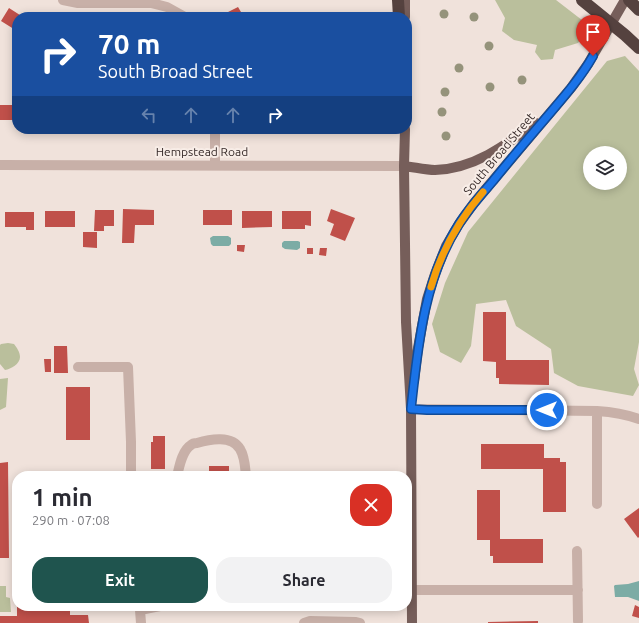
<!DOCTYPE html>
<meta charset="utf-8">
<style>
:root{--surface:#fff;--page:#f2f2f3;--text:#2b2b33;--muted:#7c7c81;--accent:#1f544e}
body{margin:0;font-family:Ubuntu,sans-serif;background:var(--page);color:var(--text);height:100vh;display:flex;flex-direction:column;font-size:15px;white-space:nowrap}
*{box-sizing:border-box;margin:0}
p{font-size:13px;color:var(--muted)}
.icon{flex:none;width:22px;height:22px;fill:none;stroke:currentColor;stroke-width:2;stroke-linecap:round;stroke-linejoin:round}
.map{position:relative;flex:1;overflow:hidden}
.panel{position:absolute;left:12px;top:471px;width:400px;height:140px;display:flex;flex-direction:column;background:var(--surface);border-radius:16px;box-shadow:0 2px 10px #0003}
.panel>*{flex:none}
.banner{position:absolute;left:12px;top:12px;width:400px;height:122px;border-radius:16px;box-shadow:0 2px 10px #0003;background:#1a4fa0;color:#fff;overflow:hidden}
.tools{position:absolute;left:583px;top:146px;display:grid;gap:8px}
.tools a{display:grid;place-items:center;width:44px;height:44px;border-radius:50%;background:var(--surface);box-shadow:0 2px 10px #0003;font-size:20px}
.pin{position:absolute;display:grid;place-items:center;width:34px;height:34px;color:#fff;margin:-41px -17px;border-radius:50% 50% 50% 0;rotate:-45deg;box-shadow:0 0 4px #0007}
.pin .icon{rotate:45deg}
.me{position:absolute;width:44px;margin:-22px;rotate:270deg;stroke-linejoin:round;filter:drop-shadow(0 0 3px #0008)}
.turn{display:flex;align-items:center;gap:14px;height:84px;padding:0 20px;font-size:18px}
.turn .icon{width:52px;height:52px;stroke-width:2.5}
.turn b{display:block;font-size:28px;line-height:34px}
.lanes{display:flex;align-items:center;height:38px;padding:0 20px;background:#0003;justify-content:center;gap:20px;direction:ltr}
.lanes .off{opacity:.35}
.round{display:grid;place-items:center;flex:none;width:42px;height:42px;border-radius:16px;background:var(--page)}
.head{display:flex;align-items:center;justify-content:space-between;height:68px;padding:0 20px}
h1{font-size:24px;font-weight:700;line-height:30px}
.cta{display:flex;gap:8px;margin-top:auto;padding:8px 20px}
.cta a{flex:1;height:46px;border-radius:16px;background:var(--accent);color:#fff;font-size:16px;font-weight:700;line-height:46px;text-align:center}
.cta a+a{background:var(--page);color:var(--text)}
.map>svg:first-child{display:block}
</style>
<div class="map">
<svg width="639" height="623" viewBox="0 0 639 623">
<rect width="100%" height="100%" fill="#f0e2db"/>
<!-- green -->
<path fill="#babf9c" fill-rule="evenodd" d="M495 0H556L591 27 578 43 555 50 553 59 541 60 535 52 537 45 514 40 502 31 505 18Z
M625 56 639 71V342L634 369 639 385 633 396 578 386 554 373 551 349 516 326 506 300 476 304 471 346 461 363 440 352 432 324 445 283 468 232 607 61ZM590 153H620V183H590Z
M8 343 14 344C17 348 20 352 20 357 20 364 11 369 5 370L0 364V345L1 344Z
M8 378 6 407 0 410V379Z
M0 586H6V597L10 598 11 612H0Z"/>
<!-- water -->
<path fill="#7caca5" d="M213 236H228L231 238V244L229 246H213L211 244 210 238Z
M284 241H298L300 242V248L297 250 285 249 282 247V243Z
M639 581V601L628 597H615L614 586 615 585 628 584Z"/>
<!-- building -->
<path fill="#c0504a" d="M238 7 244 17H229L226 13Z
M9 8 23 17H17V31L1 21Z
M0 105H14V120H0Z
M123 209 154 210V225H135L134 243H122Z
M331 209 355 218 345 241 330 235 334 224 327 221Z
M95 210H114V226H104V231H94Z
M203 210H232V225H203Z
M45 211H75V227H45Z
M242 211H272V227L242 228Z
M282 211H311V226L305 225V229H282Z
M5 212H34V230H26V227H5Z
M83 232H97V248L83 247Z
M237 245H245L244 252 237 251Z
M307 248H313V254H307Z
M320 248H327L326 256 319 255Z
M483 312H506V360H549V385L499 384V378H496V362L483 361Z
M54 346H67L68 373H54Z
M44 359H51V372H45Z
M66 387H90V440H66Z
M153 436H165V469H151V442H153Z
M481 444H544V458H560V462H566V512H543V469H481Z
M8 462 9 558H0V463Z
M209 466H229V476H209Z
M477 490H500V539H543V563H493V556H490V540H477Z
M639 508V537L638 538 624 519Z
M635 605 639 607V618L632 616Z
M17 606H70V615H88L89 623H0V616H17Z
M538 621V623H488V622Z"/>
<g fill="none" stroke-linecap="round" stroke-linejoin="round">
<!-- minor -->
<path stroke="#c8b0a8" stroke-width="10" d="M63 0 78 3H151L167 7 185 17
M215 129V165
M0 165 404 166
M78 367H128L131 442V476
M411 409 597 411C611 412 625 414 639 419
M597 411V504
M178 472C180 463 183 450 191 445 193 443 195 443 197 443 210 439 232 435 240 449 245 457 245 467 246 476
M577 551 578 621
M412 590H578
M141 623 140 610 160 606
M304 623 310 621 356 622 360 623"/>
<!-- major -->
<path stroke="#765e5a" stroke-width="10" d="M405 0V17
M405 129 404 166 406 322 411 409 412 623
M404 166C414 167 425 170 435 170 474 169 506 145 536 123
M414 381 418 348 427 299 435 274 446 246 459 224 474 203 571 88 588 64 625 0"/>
<!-- highway -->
<path stroke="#55423f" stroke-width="12" d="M398 0 399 17
M629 0 639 10"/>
<!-- highway-bridge -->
<path stroke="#55423f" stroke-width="12" d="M582 0 625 35 639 48"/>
</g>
<!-- trees -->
<g fill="#95937b">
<circle cx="444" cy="14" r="4.5"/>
<circle cx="474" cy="17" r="4.5"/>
<circle cx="489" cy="46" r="4.5"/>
<circle cx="459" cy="68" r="4.5"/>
<circle cx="522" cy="80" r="4.5"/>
<circle cx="490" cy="87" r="4.5"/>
<circle cx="445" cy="92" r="4.5"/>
<circle cx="442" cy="112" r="4.5"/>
<circle cx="446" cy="136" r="4.5"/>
</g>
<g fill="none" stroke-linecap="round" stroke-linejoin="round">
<!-- route casing -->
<g stroke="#114b97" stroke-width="10">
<path id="route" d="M547 410H427L411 409C418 345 424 279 459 224 469 208 481 195 493 181 510 160 528 139 545 119 562 99 580 79 593 56"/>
</g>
<!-- route -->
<use href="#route" stroke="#1a73e8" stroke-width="7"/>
<!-- slow -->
<path stroke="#f59e0b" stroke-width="7" d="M431 287C441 252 459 220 483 192"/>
</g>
<g text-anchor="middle" stroke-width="4" stroke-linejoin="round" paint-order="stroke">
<!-- street labels -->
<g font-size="12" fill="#352928" stroke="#f8ede7">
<text x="202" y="156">Hempstead Road</text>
<text transform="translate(499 154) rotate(-50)" y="4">South Broad Street</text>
</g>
</g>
</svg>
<div class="tools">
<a><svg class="icon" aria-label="layers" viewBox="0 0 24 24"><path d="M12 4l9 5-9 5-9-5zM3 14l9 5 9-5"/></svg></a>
</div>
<div class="pin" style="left:593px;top:56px;background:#d93025"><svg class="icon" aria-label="arrive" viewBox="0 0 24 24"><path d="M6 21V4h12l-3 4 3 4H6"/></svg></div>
<svg class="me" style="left:547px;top:410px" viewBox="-20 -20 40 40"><circle r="17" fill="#1a73e8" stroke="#fff" stroke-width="3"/><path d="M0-11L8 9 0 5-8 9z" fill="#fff"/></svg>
<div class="banner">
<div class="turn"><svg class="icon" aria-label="right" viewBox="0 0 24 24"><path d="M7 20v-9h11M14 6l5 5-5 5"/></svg><div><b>70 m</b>South Broad Street</div></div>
<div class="lanes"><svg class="icon off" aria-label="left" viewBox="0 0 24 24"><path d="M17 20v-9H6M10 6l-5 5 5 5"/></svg><svg class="icon off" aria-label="ahead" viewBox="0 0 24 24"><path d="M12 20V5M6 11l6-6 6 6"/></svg><svg class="icon off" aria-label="ahead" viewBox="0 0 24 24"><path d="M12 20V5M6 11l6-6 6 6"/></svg><svg class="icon" aria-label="right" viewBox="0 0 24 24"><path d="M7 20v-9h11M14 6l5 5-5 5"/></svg></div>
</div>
<section class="panel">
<div class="head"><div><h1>1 min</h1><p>290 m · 07:08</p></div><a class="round" style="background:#d93025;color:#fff"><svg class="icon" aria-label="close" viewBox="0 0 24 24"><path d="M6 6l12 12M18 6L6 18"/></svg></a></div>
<div class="cta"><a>Exit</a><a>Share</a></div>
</section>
</div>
